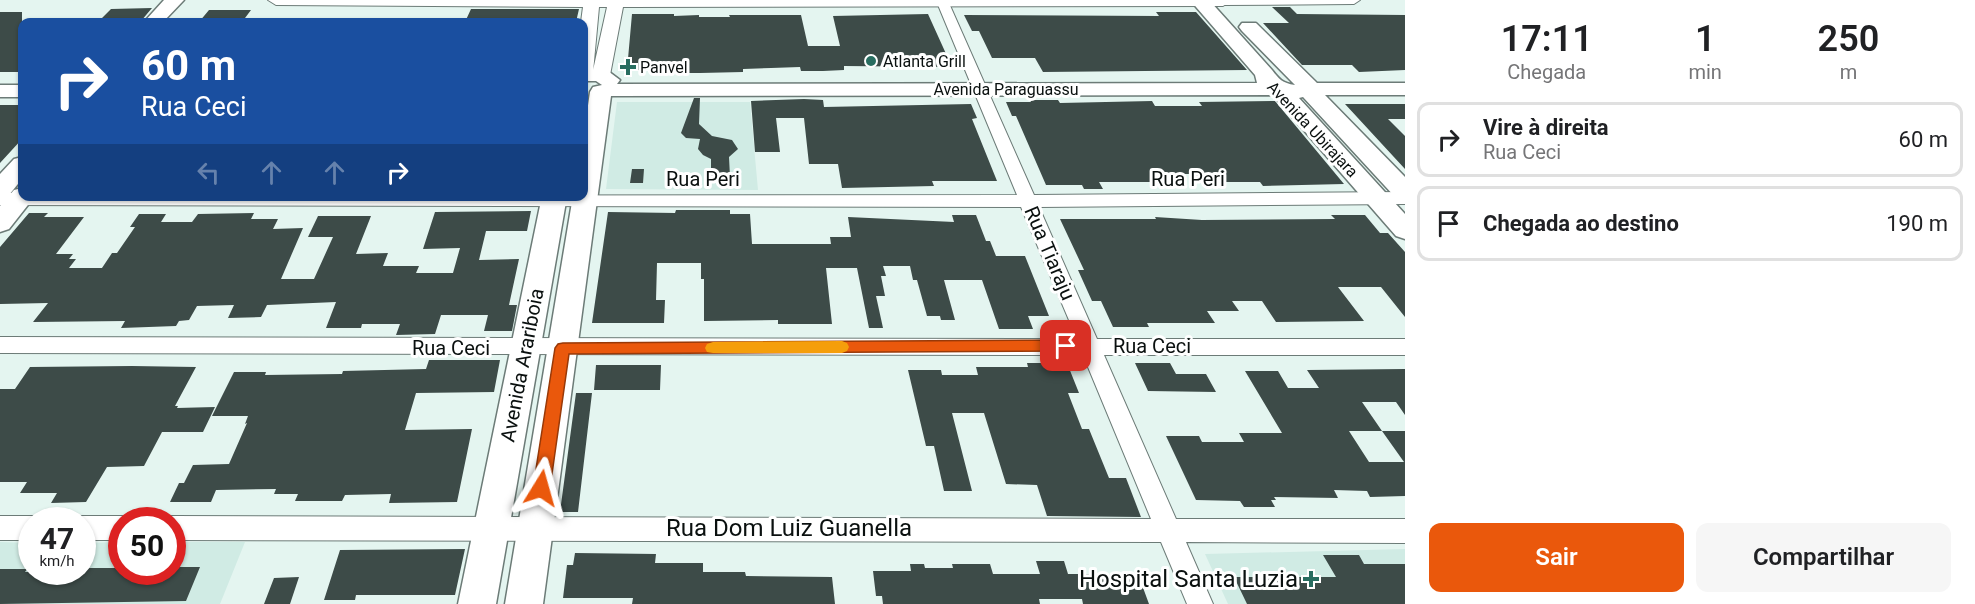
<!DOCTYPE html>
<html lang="pt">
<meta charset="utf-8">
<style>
:root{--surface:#fff;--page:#f6f6f6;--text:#202124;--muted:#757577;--line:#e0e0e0;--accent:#ea580c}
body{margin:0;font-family:Roboto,sans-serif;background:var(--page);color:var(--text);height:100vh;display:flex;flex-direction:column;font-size:22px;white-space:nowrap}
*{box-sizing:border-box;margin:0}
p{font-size:20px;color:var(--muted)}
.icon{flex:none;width:33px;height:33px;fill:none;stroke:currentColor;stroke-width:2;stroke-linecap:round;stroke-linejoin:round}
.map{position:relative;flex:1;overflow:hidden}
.details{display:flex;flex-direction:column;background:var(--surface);width:570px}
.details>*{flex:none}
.guide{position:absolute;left:18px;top:18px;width:570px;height:183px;border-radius:12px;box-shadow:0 2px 4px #0004;background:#1a4fa0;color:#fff;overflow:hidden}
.speed{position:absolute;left:18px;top:507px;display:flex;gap:12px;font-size:30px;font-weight:700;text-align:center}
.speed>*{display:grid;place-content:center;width:78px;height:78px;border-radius:50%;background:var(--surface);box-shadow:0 2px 4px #0004;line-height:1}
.speed small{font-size:15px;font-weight:400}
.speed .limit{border:9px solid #d22;background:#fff;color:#111}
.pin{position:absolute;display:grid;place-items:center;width:51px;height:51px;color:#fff;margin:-26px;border-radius:12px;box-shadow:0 3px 9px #0006}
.me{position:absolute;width:66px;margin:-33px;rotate:8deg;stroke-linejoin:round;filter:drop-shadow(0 0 4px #0008)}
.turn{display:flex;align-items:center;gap:21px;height:126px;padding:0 24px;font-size:27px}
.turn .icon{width:78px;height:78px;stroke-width:2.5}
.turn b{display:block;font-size:42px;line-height:51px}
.lanes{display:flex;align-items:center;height:57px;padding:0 24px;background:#0003;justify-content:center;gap:30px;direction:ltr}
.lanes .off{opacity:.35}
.eta{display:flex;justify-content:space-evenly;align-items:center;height:102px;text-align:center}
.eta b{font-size:36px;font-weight:600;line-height:42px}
.button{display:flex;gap:12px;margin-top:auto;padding:12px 24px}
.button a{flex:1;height:69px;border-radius:12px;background:var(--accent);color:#fff;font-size:24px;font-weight:600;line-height:69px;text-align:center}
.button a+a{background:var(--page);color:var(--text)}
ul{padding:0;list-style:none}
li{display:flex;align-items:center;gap:18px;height:75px;margin:0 12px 9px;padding:0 12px;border:3px solid var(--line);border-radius:12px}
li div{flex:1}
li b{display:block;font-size:22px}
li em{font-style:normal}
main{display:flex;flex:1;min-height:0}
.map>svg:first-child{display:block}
</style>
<main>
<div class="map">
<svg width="1405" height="604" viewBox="0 0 1405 604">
<rect width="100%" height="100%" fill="#e4f5f0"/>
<!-- built -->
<path fill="#d0ebe4" d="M617 102H750L758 190 606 189Z
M0 542 31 543 32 572H82L83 543 121 542 122 572H172L173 542H245L220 604H0Z
M1405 549V604H1228L1205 554Z"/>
<!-- building -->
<path fill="#3d4b48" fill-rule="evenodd" d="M1272 7H1290L1297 14 1405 15V70L1359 72 1352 65H1302L1263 23H1289Z
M152 8 141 21H99L111 9Z
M471 9H579L576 22H465Z
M209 10H251L242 22H199Z
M0 12H22V72H0Z
M1156 12H1196L1247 70 1043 72 1035 58H992L979 31H972L964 15 1159 16Z
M632 14H674V16L699 15V17H730L729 15H801L808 46H840L833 16 928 14 952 67 844 66V70L823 71H801L800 67 771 68 743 69V72L700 73H680L681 70H627Z
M694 98H700L699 124 712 136 732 140 738 149 729 157 730 177H711V159L703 155 698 149 700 139 686 138 681 133Z
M804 99 823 100 824 107 971 104 977 118 972 119 997 181H932L934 186 842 188 838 164H809L804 118H776L780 152H755L751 101Z
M1030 100H1058L1060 103 1152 101 1155 106H1202L1199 102 1275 101 1344 184 1263 186 1260 182H1199L1194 174H1154L1159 182H1099L1103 189H1084L1082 185H1046L1016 116H1012L1006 102H1031Z
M1345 104H1405V119H1388L1405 136V169Z
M0 105H22V139L0 163Z
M632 169H644L643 183H630Z
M676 210H730V214H750L752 244H831L830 237H851L848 217 954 222 952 215H976L986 241H990L996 256H1025L1049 316H1028L1033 329H999L982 280H944L955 320H941L940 316H927L917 280H913L910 266H883L886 276H881L885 296H876L883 328H869L857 268H826L832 324H778V320L704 321V279H701V263H657L656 300H665L664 323H592L608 212 675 213Z
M531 211 527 231H486L479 260 519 259 509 305H517L512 331H484L488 315H441L435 334 396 335 400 324H362L361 328H326L336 302 267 305 261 317 228 318 234 305 197 306 189 320 179 321 176 326 121 328 125 321 33 322 48 303 0 304V247L29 213H48L44 217H84L56 254H73L69 259H76L69 268H102L112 253H117L135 227H130L139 214H166L161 222H192L198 214 254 213 251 219H278L273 229 303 228 281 279H314L333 237H308L318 216H371L356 254 388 253 383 266H419L416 273H453L460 248 423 249 435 212Z
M1331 215H1365L1380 233H1388L1405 252V317L1381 287H1338L1364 321 1276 322 1262 301H1232L1239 311H1207L1215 323H1147L1149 327H1113L1101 301H1092L1078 270H1084L1060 219H1156L1155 217 1202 220 1335 219Z
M429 360H500L494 392 416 393 405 430 472 429 457 502 389 503 391 494 345 495 342 501H295L298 494H274L276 489 216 490 211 502H170L179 483H184L193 465 229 464 247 423 245 424 248 416H212L234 372H266L265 375 342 374 343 371 426 369Z
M1027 363H1067L1079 393H1068L1082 429H1089L1109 478H1126L1141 517 1047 516 1037 485 1006 484 984 413H952L972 491H944L934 446H926L908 370H941L942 375H978L976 367H1028Z
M1135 363H1170L1176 374H1206L1216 392 1148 391Z
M596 365H661L660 390H594Z
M132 366 196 367 175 406H178L177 408 215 407 203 432H162L144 466 107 467 86 502 51 503 57 493H20L27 482H0V389H15L30 367Z
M1405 369V415L1396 402H1362L1382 431H1405V496L1370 497 1367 491 1334 490 1338 498 1274 497 1276 500H1271L1275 507H1244L1240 501 1196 500 1166 436H1199L1202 442H1244L1239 433H1282L1245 371H1278L1288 388H1319L1307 370ZM1349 431H1382L1404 462H1369Z
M576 393H592L578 512H560Z
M465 549 455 595H356L355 600H324L340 550Z
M575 553 656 554 655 563H703V572H745L746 576 832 577 835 604H632L633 598H563L567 565H573Z
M1323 555H1359L1364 564H1405V604H1247L1234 577H1336Z
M1036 561H1064L1068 574H1138L1149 604H1083L1082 599H1039L1040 604H883L882 596H876L873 571H911L910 564H924L925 568H953L952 564H990L993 574H1040Z
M172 567H200L186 601 0 604V569H27L25 572H82V568H122V572H172Z
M299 577 290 604H264L274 578Z"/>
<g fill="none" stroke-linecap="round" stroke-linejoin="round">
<!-- minor casing -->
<g stroke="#6c7b77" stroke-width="2">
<path id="minor" d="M936 0 948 1 1034 195 1405 192V204L1039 207 1097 339H1405V355H1104L1176 519H1405V543L1186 542 1213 604H1187L1161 542 172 540V520H163L172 516 1151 519 1083 355 0 353V337L1077 339 1021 207 0 205V193H22V196L1017 195Z
M1217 0H1360L1354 4 1223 5 1219 4Z
M0 516H32L41 520H32V540H0Z
M82 516H122L131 520H122V540H82V520H73Z"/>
</g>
<!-- tertiary casing -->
<g stroke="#6c7b77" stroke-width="2">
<path id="tertiary" d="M268 0H1230L1231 1 1223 6 623 7 610 75 607 79H595L592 75 607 7H599L593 72 590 76 584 77V22H581L583 7 276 5Z"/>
</g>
<!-- secondary casing -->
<g stroke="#6c7b77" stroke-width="3">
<path id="secondary" d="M164 0H184L163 22H144Z
M1190 0H1209L1272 70C1279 79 1282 83 1295 85L1242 31 1239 27 1242 23H1256L1317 83H1405V95H1325L1405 177V200L1396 198 1303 97 1299 98 1405 214V239L1396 236 1273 95 611 96 543 604H505L573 196H584V132L590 92 593 87 602 85 596 81H584V69L608 71 620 80 617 84 1257 83 1255 75Z
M0 85H22V97H0Z
M22 157V179L9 195 0 197V174L14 159Z
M22 188V196H35L9 229 0 232V206L14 190Z
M542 196H567L496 604H458Z"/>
</g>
<!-- minor -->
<use href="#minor" fill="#fff" fill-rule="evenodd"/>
<!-- tertiary -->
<use href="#tertiary" fill="#fff" fill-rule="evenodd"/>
<!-- secondary -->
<use href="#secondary" fill="#fff" fill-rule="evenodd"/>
</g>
<!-- route -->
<path fill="#ea580c" stroke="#983908" stroke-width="1.5" d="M1066 340 1072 342 1074 346 1072 350 1066 351 569 354 550 488 547 494 541 496 535 494 533 488 555 348 558 344 563 343Z"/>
<!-- slow -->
<path fill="#f59e0b" d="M842 341 847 343 849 347 847 351 842 353H713L707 352 705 348 707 344 713 342Z"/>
<!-- markers -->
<g fill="#286d60" stroke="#fff" stroke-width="2">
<circle cx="871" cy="61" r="6"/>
<path d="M625 58h6v6h6v6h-6v6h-6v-6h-6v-6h6z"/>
<path d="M1308 570h6v6h6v6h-6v6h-6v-6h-6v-6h6z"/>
</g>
<g text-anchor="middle" stroke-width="6" stroke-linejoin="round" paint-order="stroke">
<!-- far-poi labels -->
<g font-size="16" fill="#0a100f" stroke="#fff" text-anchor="start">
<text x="883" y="67">Atlanta Grill</text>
<text x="640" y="73">Panvel</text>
</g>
<!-- far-street labels -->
<g font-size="16" fill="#0a100f" stroke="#fff">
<text x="1006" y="95">Avenida Paraguassu</text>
<text transform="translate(1313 129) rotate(47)" y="6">Avenida Ubirajara</text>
</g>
<!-- street labels -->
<g font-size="20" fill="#0a100f" stroke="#fff">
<text x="703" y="186">Rua Peri</text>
<text x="1188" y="186">Rua Peri</text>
<text transform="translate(1050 253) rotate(67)" y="7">Rua Tiaraju</text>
<text x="1152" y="353">Rua Ceci</text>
<text x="451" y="355">Rua Ceci</text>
<text transform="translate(522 365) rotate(-79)" y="7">Avenida Arariboia</text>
</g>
<!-- near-street labels -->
<g font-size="24" fill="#0a100f" stroke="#fff">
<text x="789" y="536">Rua Dom Luiz Guanella</text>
</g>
<!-- near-poi labels -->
<g font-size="24" fill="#0a100f" stroke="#fff" text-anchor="end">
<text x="1298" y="587">Hospital Santa Luzia</text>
</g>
</g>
</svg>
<div class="speed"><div>47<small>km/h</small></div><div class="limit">50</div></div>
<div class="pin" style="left:1066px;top:346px;background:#d93025"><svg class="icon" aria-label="arrive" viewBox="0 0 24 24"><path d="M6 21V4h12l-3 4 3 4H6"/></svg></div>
<svg class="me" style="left:541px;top:488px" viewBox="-20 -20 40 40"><path d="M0-17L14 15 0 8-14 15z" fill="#ea580c" stroke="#fff" stroke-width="4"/></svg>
<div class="guide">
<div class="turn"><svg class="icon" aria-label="right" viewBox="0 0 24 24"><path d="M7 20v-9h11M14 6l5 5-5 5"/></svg><div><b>60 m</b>Rua Ceci</div></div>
<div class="lanes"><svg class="icon off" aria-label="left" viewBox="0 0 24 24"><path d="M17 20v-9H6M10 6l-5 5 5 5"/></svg><svg class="icon off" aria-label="ahead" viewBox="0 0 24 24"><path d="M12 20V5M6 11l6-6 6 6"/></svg><svg class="icon off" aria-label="ahead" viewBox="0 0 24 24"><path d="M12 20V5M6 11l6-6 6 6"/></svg><svg class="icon" aria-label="right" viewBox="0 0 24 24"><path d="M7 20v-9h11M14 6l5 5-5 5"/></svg></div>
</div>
</div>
<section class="details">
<div class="eta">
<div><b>17:11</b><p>Chegada</p></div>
<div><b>1</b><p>min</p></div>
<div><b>250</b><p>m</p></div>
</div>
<ul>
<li><svg class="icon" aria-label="right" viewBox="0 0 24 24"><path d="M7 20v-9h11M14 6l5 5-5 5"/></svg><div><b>Vire à direita</b><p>Rua Ceci</p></div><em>60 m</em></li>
<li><svg class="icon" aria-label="arrive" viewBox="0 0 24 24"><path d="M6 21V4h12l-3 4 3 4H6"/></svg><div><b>Chegada ao destino</b></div><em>190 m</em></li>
</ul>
<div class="button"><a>Sair</a><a>Compartilhar</a></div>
</section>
</main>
